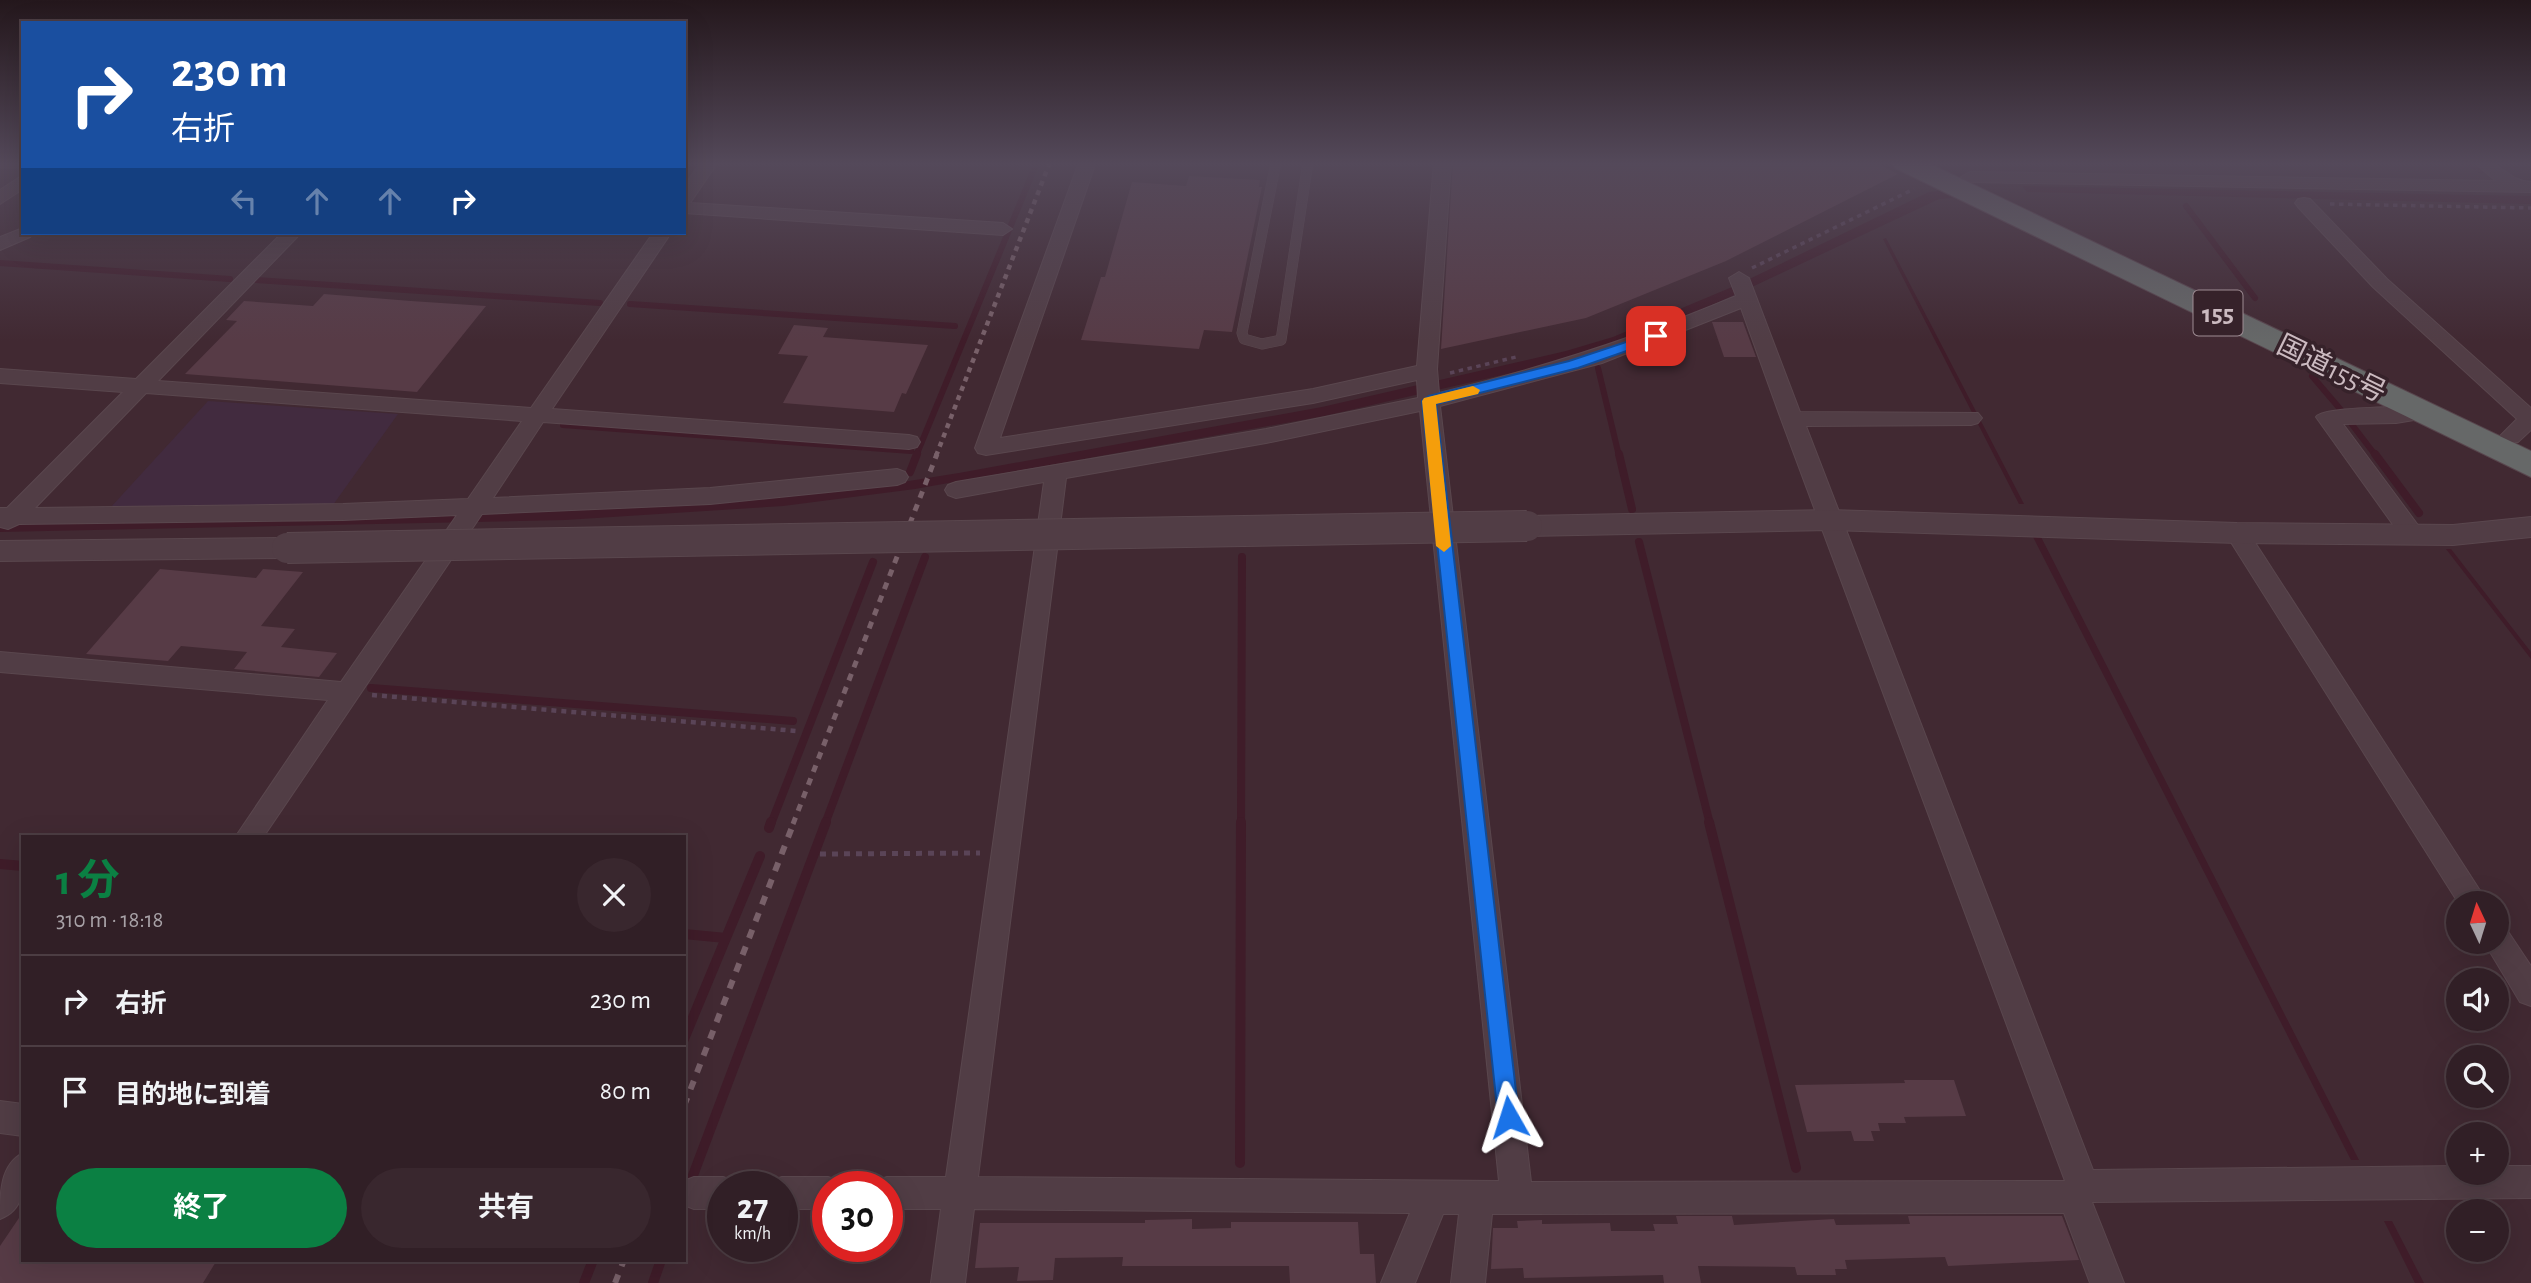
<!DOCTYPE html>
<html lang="ja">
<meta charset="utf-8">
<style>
:root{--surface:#311f26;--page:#39272e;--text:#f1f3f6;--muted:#a8a2a7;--line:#4c3d43;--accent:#0b8043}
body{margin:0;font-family:"Alegreya Sans","Noto Sans JP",sans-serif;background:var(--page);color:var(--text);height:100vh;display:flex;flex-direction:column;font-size:26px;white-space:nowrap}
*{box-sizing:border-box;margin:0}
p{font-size:23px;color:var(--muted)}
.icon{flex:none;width:38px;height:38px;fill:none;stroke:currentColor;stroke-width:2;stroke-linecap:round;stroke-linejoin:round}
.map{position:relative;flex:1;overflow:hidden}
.drawer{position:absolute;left:21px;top:835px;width:665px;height:427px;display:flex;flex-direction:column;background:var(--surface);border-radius:0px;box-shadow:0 7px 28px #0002,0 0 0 2px var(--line)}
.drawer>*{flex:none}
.banner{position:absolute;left:21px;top:21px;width:665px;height:214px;border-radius:0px;box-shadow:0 7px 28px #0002,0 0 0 2px var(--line);background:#1a4fa0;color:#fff;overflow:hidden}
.needle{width:46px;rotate:356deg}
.controls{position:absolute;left:2446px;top:891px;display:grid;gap:14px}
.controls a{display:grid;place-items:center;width:63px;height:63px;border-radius:50%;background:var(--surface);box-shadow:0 7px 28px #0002,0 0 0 2px var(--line);font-size:35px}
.speed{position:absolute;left:707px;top:1171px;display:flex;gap:14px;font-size:35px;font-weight:700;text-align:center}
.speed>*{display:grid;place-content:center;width:91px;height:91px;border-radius:50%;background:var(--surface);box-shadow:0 7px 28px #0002,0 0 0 2px var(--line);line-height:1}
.speed small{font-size:18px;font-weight:400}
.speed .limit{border:10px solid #d22;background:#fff;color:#111}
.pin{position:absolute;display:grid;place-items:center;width:60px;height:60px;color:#fff;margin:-30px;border-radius:14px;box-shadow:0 4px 10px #0006}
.me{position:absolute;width:77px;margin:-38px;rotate:354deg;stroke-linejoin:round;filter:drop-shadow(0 0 5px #0008)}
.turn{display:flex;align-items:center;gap:24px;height:147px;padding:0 35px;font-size:32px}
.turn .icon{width:91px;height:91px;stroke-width:2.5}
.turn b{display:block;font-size:49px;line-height:60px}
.lanes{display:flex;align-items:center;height:66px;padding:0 35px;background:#0003;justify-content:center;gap:35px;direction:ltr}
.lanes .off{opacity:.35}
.round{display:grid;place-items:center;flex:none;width:74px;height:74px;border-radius:37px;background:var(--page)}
.headline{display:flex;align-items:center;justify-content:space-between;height:119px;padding:0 35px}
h1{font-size:42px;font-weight:700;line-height:52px;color:var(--accent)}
.action{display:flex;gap:14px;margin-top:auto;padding:14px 35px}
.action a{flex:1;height:80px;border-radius:42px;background:var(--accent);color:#fff;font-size:28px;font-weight:700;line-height:80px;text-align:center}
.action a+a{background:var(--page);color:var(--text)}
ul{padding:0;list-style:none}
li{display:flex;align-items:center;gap:21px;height:91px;padding:0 35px;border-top:2px solid var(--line)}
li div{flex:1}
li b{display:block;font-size:26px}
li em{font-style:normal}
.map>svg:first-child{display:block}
</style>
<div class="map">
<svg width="2531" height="1283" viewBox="0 0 2531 1283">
<rect width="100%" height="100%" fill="#412932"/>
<!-- green -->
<path fill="#422b3f" d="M208 401 398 414 333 505 111 507Z"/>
<!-- water -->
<path fill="#3f1c29" d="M2022 186 2531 196V204L2027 192Z
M1939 191 1953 198 1939 199 1739 293 1632 340 1571 359 1324 416 915 489 783 506 565 520 0 532V521L865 488 959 473 1322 407 1566 351 1613 337 1737 285 1929 192Z
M1886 238 2024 504H2019L1883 239Z
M2032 535H2040L2359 1160H2351Z
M2446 549H2451L2531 652V659Z
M2384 1221H2392L2424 1283H2415Z"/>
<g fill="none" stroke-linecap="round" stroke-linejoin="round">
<!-- stream-far2 -->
<path stroke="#3f1c29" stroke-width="6" d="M2468 162 2481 171
M2186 206 2255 298
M0 263 230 279
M256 280 600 303
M630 304 955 326
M1598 368 1619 456
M2312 376 2341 410
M2350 422 2376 456
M563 425 911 451
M916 456 1037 162"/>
<!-- stream-far1 -->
<path stroke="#3f1c29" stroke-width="8" d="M1619 454 1632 509
M2375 454 2419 513
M910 472 917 454
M1639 542 1710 824
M371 688 793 721
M771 824 873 562
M825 824 925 557
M1241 824 1242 557"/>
<!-- stream -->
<path stroke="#3f1c29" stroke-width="10" d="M1709 822 1796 1168
M769 828 771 822
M0 864 23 866
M684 934 726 938
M684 1039 760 856
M1240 1163 1241 822
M689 1186 826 822
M584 1283 593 1260
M653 1283 661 1260"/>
</g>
<!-- building -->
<path fill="#573b46" d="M1453 162H1874L1898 174 1726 261 1586 318 1441 349Z
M1189 176 1260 180 1259 187H1262L1232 332 1204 330 1199 349 1081 340 1101 277H1105L1132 182 1186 186Z
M324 294 411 301 486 306 417 392 185 374 237 321 226 320 244 301 313 306Z
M1712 322H1743L1756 357H1724Z
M794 325 828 328 823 337 928 345 906 394 902 393 894 412 783 403 808 356 778 354Z
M160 569 256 578 263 569 303 572 261 626 295 629 281 647 337 653 319 677 234 669 247 652 181 646 168 661 86 654Z
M1904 1080H1954L1966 1116 1904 1117 1906 1123H1878L1880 1131H1871L1874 1141H1854L1851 1131 1807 1132 1795 1085 1905 1083Z
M23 1212V1260H217L203 1283H0V1246Z
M1676 1216H1732L1734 1225 1834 1219 1836 1225 1910 1224 1908 1216H2062L2079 1260 1948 1266 1945 1257 1845 1260 1847 1269H1835L1836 1275H1797L1795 1267 1698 1266 1701 1283H1664L1663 1275 1524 1278 1523 1268 1491 1269 1493 1228H1518L1517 1221 1542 1220V1224L1610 1223 1611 1231H1655L1653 1224H1678Z
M1192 1219V1229L1231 1228V1222H1358L1360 1254H1374L1376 1283H1290L1289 1266H1122L1123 1257 1055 1258 1053 1280 1017 1281 1019 1267 975 1268 980 1223H1145V1220Z"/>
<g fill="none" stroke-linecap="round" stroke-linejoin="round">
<!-- service casing -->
<g stroke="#5a474e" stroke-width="11">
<path id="service" d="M1276 162 1242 333 1244 339 1262 344 1281 340 1308 162
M0 163 23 164"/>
</g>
<!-- minor casing -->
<g stroke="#5a474e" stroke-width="2">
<path id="minor" d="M701 162H718L690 203 1003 223 1012 229 1003 235 684 213V186Z
M1079 162H1096L1000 438 1313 389 1417 366 1434 162H1451L1437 369 1439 393C1542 368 1639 337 1736 296L1729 278 1739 272 1749 278 1800 412 1978 413 1982 418 1978 423 1971 425 1806 426 2093 1170 2459 1166V1172H2497V1166H2531V1198L2092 1202 2124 1283H2090L2064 1213 1492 1214 1485 1283H1451L1459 1214H1443L1415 1283H1381L1410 1213 974 1209 965 1283H931L941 1209H887V1186H873L875 1181 887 1177H946L1044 482 956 498 948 495 945 490 948 485 956 482 1266 429 1418 398 1417 380 1313 403 986 455 978 453 975 448ZM1741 308 1781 419 2065 1181 1531 1182 1440 406 1602 363ZM1420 411 1499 1181 978 1177 1066 478 1266 443Z
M2474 162C2505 160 2505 181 2531 182V192L1970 182 1961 177 1970 172 2496 181Z
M23 175V189L0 204V190Z
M2304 198 2310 199 2387 279 2531 408V430L2518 442H2502L2499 437 2517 419 2373 287 2298 207 2295 203 2298 199Z
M23 228V233H32L30 237 0 250V237Z
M282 233H301L158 381 531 408 653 233H671L552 409 909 435 917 437 920 442 917 447 909 449 543 422 493 498 710 488 897 469 905 472 908 477 905 482 897 485 710 504 482 514 264 836H236L328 700 0 672V652L341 682 457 515 343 520 19 524 8 529 0 527V508H7L123 392 0 383V369L136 379ZM146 393 522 421 468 499 343 504 35 508Z
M2425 405 2436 412 2432 417 2396 423 2343 424 2420 528 2423 534 2420 540H2404L2316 417C2323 406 2407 408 2425 405Z
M2237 525 2245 527 2488 903 2459 904 2229 539 2226 533 2229 527Z
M2497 926 2507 930 2531 966V1006L2520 1002 2484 942H2497Z
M0 1101 23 1104V1136L0 1133Z
M23 1153C23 1179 29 1208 0 1219 0 1193 0 1165 23 1153Z
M694 1177H723L735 1181 737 1186H723V1209H694L684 1205V1181Z
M782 1177H828L840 1181 842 1186H828V1209H782V1186H768L770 1181Z"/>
</g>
<!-- tertiary casing -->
<g stroke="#5a474e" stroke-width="2">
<path id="tertiary" d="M1830 510 2237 523 2453 525 2531 517V537L2453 545 2237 543 1830 530 1527 536 1517 533 1513 526 1517 519 1527 516Z
M287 538 297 541 301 548 297 555 287 558 0 561V541Z"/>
</g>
<!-- trunk casing -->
<g stroke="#58454d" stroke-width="2">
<path id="trunk" d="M1891 162H1926L2531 451V477L1895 168Z"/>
</g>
<!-- path-far2 -->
<path stroke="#5a4457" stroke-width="3.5" stroke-dasharray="4.5 4.5" stroke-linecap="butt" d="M2330 204 2531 208
M1752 268 1914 189
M1450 373 1516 357"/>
<!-- path-far1 -->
<path stroke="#5a4457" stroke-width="4.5" stroke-dasharray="5 5" stroke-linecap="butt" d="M372 695 796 731"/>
<!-- path -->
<path stroke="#5a4457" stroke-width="5" stroke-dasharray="6 6" stroke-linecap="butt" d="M820 854 980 853"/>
<!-- service -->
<use href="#service" stroke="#513d45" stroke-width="10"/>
<!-- minor -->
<use href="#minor" fill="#513d45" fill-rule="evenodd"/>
<!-- tertiary -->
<use href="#tertiary" fill="#513d45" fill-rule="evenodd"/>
<!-- trunk -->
<use href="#trunk" fill="#666868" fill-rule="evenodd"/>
<!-- rail-far2 -->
<path stroke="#786069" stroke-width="4.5" stroke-dasharray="5 5" stroke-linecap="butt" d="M936 456 1050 162"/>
<!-- rail-far1 -->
<path stroke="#786069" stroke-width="5" stroke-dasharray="7 7" stroke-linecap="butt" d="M793 824 937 454"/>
<!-- rail -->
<path stroke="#786069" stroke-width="6" stroke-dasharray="9 9" stroke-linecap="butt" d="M684 1106 794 822
M615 1283 624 1260"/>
<!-- tertiary-bridge casing -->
<g stroke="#5a474e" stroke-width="32" stroke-linecap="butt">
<path id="tertiary-bridge" d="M287 548 1527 526"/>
</g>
<!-- tertiary-bridge -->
<use href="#tertiary-bridge" stroke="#513d45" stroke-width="30"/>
</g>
<!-- sky -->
<linearGradient id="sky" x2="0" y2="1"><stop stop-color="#24171c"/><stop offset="0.48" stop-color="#54495a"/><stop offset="1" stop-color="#54495a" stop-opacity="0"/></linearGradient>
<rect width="2531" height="341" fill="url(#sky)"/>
<!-- route -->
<path fill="#1a73e8" stroke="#114b97" stroke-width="2" d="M1656 332 1663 336 1661 339 1578 368 1436 404 1519 1117 1516 1124 1509 1127 1501 1124 1498 1117 1422 401 1429 396 1569 361Z"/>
<!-- slow -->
<path fill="#f59e0b" d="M1473 386 1480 390 1478 394 1436 404 1451 546 1444 552 1436 546 1422 401 1424 398Z"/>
<g text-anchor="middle" stroke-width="7" stroke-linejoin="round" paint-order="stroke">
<!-- shield labels -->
<rect fill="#36222a" stroke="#9e8c93" stroke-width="2" x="2193.5" y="290.5" width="49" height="45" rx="5"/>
<g font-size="26" font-weight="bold" fill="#cbbac0">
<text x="2218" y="322">155</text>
</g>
<!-- street labels -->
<g font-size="28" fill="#cbbac0" stroke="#36222a">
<text transform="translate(2332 368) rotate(26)" y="10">国道155号</text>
</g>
</g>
</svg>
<div class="controls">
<a><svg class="needle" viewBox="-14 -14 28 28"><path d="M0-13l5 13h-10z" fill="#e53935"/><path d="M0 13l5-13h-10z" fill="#a8a2a7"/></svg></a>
<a><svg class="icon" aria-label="sound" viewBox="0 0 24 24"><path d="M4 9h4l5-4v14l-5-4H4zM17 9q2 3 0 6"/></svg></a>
<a><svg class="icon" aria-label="search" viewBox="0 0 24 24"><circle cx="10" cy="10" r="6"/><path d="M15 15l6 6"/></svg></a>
<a>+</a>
<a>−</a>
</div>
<div class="speed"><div>27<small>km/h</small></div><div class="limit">30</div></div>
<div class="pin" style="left:1656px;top:336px;background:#d93025"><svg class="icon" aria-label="arrive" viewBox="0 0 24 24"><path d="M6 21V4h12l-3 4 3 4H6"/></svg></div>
<svg class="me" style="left:1509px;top:1117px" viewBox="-20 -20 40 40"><path d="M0-17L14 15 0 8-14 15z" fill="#1a73e8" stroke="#fff" stroke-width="4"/></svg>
<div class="banner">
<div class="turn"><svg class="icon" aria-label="right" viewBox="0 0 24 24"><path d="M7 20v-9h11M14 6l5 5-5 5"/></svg><div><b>230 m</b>右折</div></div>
<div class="lanes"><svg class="icon off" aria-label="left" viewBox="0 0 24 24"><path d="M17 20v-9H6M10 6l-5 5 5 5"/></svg><svg class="icon off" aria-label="ahead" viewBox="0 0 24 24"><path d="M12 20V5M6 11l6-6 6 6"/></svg><svg class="icon off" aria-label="ahead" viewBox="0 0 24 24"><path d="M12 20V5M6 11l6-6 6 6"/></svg><svg class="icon" aria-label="right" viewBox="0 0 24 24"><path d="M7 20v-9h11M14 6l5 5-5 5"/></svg></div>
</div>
<section class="drawer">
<div class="headline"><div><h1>1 分</h1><p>310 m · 18:18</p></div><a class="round"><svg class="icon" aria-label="close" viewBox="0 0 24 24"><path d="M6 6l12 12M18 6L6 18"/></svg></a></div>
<ul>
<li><svg class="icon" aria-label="right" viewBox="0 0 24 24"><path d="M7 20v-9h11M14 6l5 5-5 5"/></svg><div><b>右折</b></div><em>230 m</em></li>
<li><svg class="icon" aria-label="arrive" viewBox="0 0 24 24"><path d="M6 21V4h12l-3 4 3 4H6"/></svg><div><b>目的地に到着</b></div><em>80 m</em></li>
</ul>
<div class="action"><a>終了</a><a>共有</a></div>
</section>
</div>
